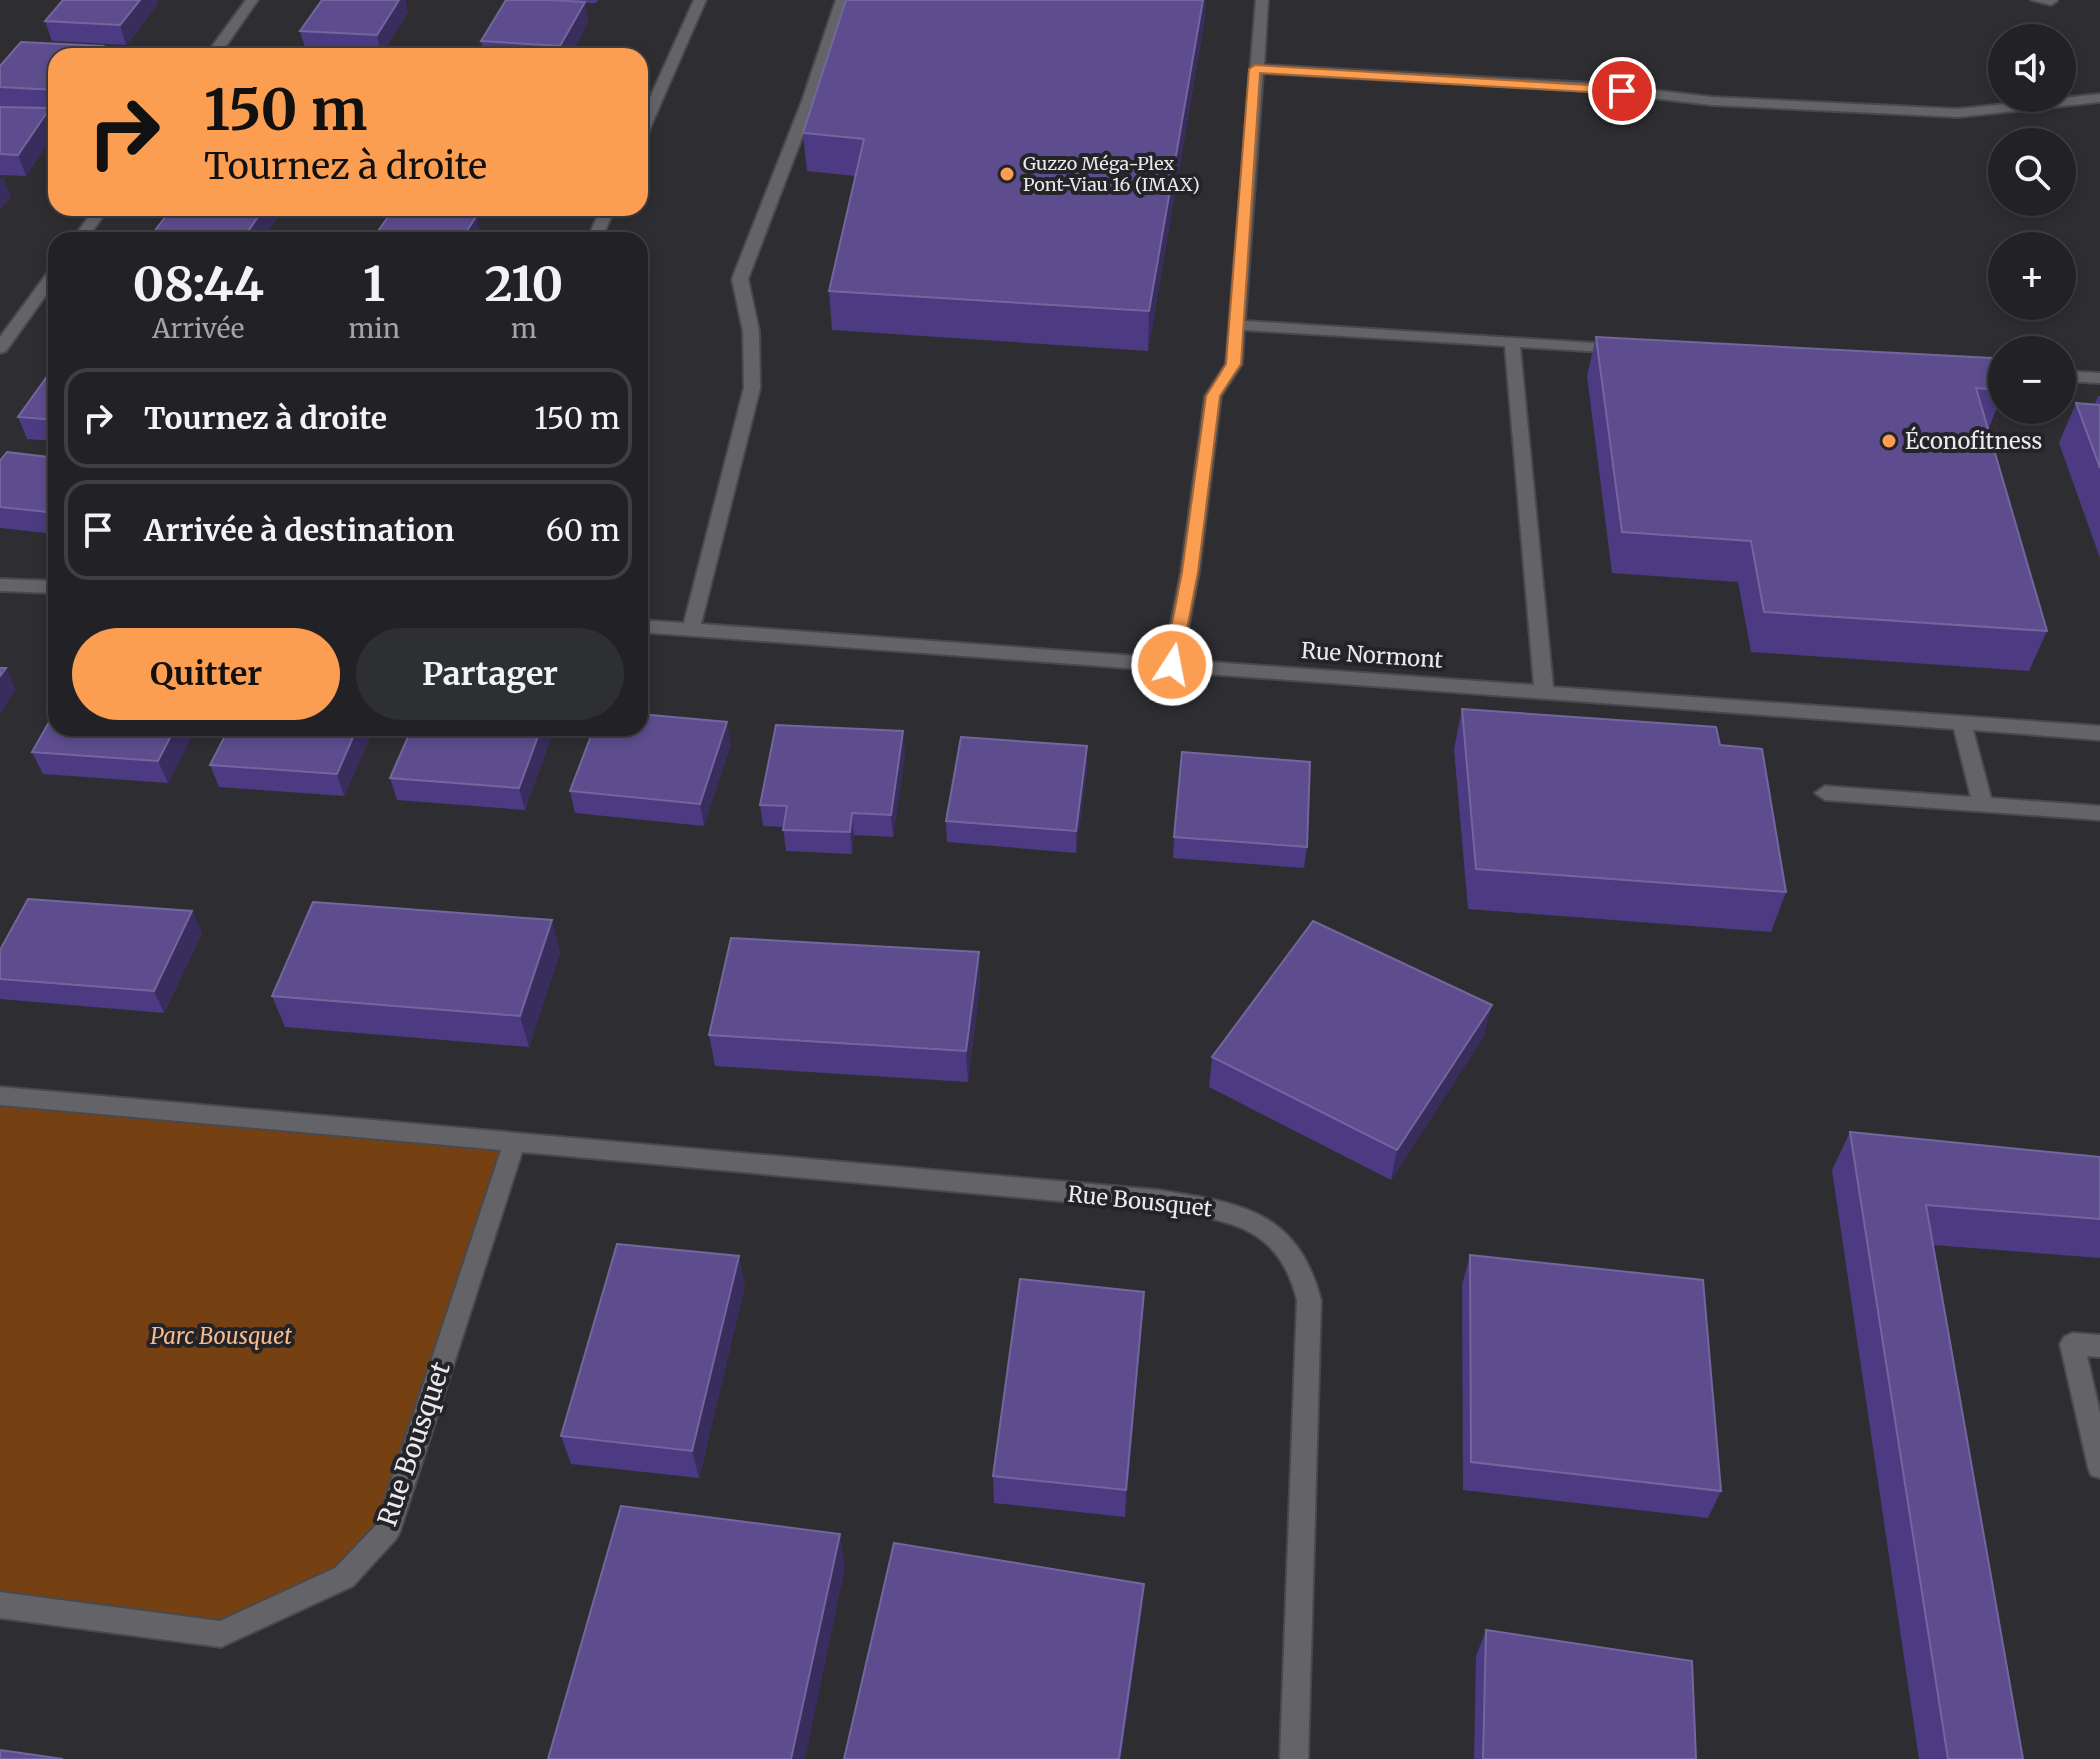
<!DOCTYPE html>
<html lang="fr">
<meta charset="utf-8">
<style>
:root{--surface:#222226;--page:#2e2f32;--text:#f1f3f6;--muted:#a2a4a7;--line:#3f3f43;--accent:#fc9e52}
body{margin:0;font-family:Merriweather,serif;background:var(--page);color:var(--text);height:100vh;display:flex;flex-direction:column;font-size:30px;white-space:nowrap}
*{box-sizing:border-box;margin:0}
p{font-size:26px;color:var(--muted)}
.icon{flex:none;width:44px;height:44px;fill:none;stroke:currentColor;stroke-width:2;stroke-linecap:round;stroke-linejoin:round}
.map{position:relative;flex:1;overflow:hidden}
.details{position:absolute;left:48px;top:232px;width:600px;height:504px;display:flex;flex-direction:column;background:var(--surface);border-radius:24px;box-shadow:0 4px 12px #0003,0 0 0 2px var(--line)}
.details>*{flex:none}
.banner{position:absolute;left:48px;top:48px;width:600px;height:168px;border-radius:24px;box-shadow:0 4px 12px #0003,0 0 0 2px var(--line);background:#fc9e52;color:#111;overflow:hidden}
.fabs{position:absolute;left:1988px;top:24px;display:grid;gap:16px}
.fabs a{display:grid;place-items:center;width:88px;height:88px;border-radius:50%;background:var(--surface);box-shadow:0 4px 12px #0003,0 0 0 2px var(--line);font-size:40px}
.pin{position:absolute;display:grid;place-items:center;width:68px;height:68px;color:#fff;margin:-34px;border:4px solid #fff;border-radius:50%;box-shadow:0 2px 8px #0007}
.me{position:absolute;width:88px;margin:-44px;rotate:11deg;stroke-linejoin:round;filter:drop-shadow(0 0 6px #0008)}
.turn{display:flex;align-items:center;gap:28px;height:168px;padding:0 24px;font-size:36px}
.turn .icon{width:104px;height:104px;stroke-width:2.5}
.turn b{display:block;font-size:56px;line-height:68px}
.eta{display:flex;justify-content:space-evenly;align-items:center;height:136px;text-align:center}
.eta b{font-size:48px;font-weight:700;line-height:56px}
.cta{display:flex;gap:16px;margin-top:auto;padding:16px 24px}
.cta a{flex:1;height:92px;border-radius:48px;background:var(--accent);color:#111;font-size:32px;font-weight:700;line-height:92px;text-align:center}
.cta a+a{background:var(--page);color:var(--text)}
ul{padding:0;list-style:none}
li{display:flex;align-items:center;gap:24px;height:100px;margin:0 16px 12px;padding:0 8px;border:4px solid var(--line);border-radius:24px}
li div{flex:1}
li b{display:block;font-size:30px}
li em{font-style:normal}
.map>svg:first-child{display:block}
</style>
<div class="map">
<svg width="2100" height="1759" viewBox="0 0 2100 1759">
<rect width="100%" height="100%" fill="#2e2e32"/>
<!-- green -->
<path fill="#754112" d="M0 1096 515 1141 387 1531 344 1577 221 1634 0 1605Z"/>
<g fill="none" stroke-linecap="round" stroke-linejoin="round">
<!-- minor casing -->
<g stroke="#49494d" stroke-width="4">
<path id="minor" d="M246 0H258L219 56H205Z
M694 0H706L647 135 640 139V120Z
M836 0H848L816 101 748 279 759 331 760 388 701 624 1164 658 1181 572 1205 396 1226 364 1256 0H1268L1264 65 1591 83 1712 97 1958 109 2100 94V102L1958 117 1712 105 1591 91 1263 73 1245 321 1625 345V351L1619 353 1520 347 1553 687 2100 726V740L1973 730 1991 798 2100 806V820L1825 800 1815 793 1825 786 1971 797 1954 729 640 632V620L684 623 744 388 743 331 732 279 802 101ZM1244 330 1505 346 1534 685 1182 660 1199 572 1221 396 1242 364Z
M2031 0H2057V1L2051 5Z
M95 208H109L86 240H72Z
M601 208H615L601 240H587Z
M56 267V281L6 351 0 353V337L51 268Z
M2062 371 2100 373V383L2062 381Z
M0 579 56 581V593L0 591Z
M0 1087 1158 1190C1241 1203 1297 1210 1321 1300L1308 1759H1280L1297 1300C1278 1224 1227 1220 1158 1210L522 1152 400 1531 396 1539 353 1586 221 1647 0 1618V1592L220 1621 335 1568 377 1524 501 1150 0 1105Z
M2072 1333 2100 1335V1357L2087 1356 2100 1413V1478L2091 1475 2088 1467 2060 1344 2064 1337Z"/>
</g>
<!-- minor -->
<use href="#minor" fill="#636368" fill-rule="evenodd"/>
</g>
<!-- wall -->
<path fill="#4c3a83" d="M63 0H157L158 4 126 45 52 41 45 21Z
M322 0H405L408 12 381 55 306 51 300 31Z
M506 0H598L596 3H585L588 22 570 56H484L481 41Z
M1205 17 1148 351 832 330 829 291 855 176 807 171 803 133Z
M56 56V110H50L56 126V131L26 176 0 175V66Z
M1596 337 2002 386V395L1988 430 2047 631 2029 671 1751 652 1738 582 1612 573 1587 376Z
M56 364V441L27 439 18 417Z
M2098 396H2100V558L2059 443 2076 403 2095 404Z
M56 458V534L0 528V461Z
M1462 709 1720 745 1786 892 1771 932 1468 909 1454 749Z
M56 728H196L168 783 43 774 32 752Z
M229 728H374L344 796 219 787 210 765Z
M554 729 525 810 397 800 390 778Z
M731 744 704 826 575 813 570 791Z
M1087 746V768L1076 853 947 842 946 821Z
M905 753 893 837 854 835 852 854 786 851 783 827 763 826 760 805Z
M1174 837 1307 847 1304 868 1173 858Z
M192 911 202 933 164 1013 0 999V950Z
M560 952 529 1047 285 1027 272 996Z
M979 952 980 983 968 1082 715 1066 709 1035Z
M1484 1036 1391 1180 1209 1087 1212 1057Z
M1850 1132 2100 1157V1258L1933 1245 2023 1759H1919L1832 1170Z
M1470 1255 1721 1491 1708 1518 1463 1490 1462 1285Z
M745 1285 699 1478 571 1464 561 1436Z
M1142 1321 1125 1517 994 1503 993 1476Z
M1486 1630 1696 1759H1474L1476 1656Z"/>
<!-- shaded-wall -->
<path fill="#392d5e" d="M140 0H157L158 4 126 45 120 25Z
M399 0H405L408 12 381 55 377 35Z
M1203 0H1206L1205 17 1148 351 1149 311Z
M585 2 588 22 570 56H562L560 46Z
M103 46 106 56H95Z
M50 108 56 126V131L26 176 18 155Z
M3 176 11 197 0 210V179Z
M264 208H277L279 216 263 240H242Z
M477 215 481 236 479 240H461Z
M6 668 16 690 0 714V676Z
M727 722 731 744 704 826 700 804Z
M175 728H196L168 783 158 761Z
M357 728H374L344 796 337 774Z
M541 728 554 729 525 810 519 788Z
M903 731 905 753 893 837 891 815Z
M1087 746V768L1076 853V831Z
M852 813 854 835 852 854 850 832Z
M192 911 202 933 164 1013 154 991Z
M552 920 560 952 529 1047 520 1016Z
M979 952 980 983 968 1082 966 1051Z
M1492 1005 1484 1036 1391 1180 1397 1150Z
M739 1256 745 1285 699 1478 692 1451Z
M1144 1292 1142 1321 1125 1517 1126 1490Z
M840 1534 845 1568 805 1759H791Z
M1144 1584 1142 1610 1121 1759H1119Z"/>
<!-- building -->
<path fill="#5d4d8e" stroke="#73669d" stroke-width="2" d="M63 0H140L120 25 45 21Z
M322 0H399L377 35 300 31Z
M506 0H550L585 2 560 46 481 41Z
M846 0H1203L1149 311 829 291 864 139 803 133Z
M21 42 103 46 95 56H56V90L0 87V66Z
M284 51 363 55 362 56H280Z
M0 107 50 108 18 155 0 154Z
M172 208H264L242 240H148Z
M394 208H404L477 215 461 240H372Z
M1596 337 1992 358 2002 386V390L1976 388 2047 631 1764 612 1751 541 1622 532Z
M56 364V420L18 417Z
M2076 403 2100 405V468Z
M7 452 56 458V513L0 507V461Z
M0 668H6L0 676Z
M1462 709 1716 727 1720 745 1762 749 1786 892 1476 869Z
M56 710V728H175L158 761 32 752Z
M640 714 727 722 700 804 570 791 594 728H640Z
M776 725 903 731 891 815 852 813 850 832 783 830 787 806 760 805Z
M229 728H357L337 774 210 765Z
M412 728H541L519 788 390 778Z
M961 737 1087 746 1076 831 946 821Z
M1182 752 1310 762 1307 847 1174 837Z
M28 899 192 911 154 991 0 979V950Z
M313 902 552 920 520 1016 272 996Z
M1313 921 1492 1005 1397 1150 1212 1057Z
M731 938 979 952 966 1051 709 1035Z
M1850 1132 2100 1157V1219L1926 1205 2023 1759H1948Z
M617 1244 739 1256 692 1451 561 1436Z
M1470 1255 1703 1280 1721 1491 1471 1462Z
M1020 1279 1144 1292 1126 1490 993 1476Z
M621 1506 840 1534 791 1759H548Z
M894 1543 1144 1584 1119 1759H844Z
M1486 1630 1692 1661 1696 1759H1483Z
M0 1750 63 1759H0Z"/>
<!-- route -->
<path fill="#fc9e52" stroke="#a46735" stroke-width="2" d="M1255 65 1622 87 1628 91 1622 94 1260 73 1241 364 1220 396 1198 572 1180 665 1172 671 1164 665 1182 572 1206 396 1226 364 1249 69Z"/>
<!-- markers -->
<g fill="#fc9e52" stroke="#242428" stroke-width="3">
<circle cx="1007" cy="174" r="8"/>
<circle cx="1889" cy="441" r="8"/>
</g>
<g text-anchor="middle" stroke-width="8" stroke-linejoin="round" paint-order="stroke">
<!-- far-poi labels -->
<g font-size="18" fill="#eaeaed" stroke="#242428" text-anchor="start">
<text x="1023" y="170">Guzzo Méga-Plex<tspan x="1023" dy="21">Pont-Viau 16 (IMAX)</tspan></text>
</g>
<!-- poi labels -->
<g font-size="22" fill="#eaeaed" stroke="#242428" text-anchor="start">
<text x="1905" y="449">Éconofitness</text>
</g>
<!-- street labels -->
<g font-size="22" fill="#eaeaed" stroke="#242428">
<text transform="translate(1372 655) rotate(4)" y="8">Rue Normont</text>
<text transform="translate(1140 1201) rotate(6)" y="8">Rue Bousquet</text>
</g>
<!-- park labels -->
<g font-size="22" font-style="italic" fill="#f9bb8d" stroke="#242428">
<text x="221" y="1344">Parc Bousquet</text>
</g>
<!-- near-street labels -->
<g font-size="26" fill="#eaeaed" stroke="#242428">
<text transform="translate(414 1444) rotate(-71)" y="9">Rue Bousquet</text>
</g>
</g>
</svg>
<div class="fabs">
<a><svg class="icon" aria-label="sound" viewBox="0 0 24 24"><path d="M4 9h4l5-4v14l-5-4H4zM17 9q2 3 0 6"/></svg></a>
<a><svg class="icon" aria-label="search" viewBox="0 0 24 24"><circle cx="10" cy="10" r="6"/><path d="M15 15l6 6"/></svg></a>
<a>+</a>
<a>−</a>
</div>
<div class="pin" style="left:1622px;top:91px;background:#d93025"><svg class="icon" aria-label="arrive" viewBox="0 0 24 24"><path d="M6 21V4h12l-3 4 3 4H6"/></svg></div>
<svg class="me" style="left:1172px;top:665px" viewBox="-20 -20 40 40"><circle r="17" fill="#fc9e52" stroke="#fff" stroke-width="3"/><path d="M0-11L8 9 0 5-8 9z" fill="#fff"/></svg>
<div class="banner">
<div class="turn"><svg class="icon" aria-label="right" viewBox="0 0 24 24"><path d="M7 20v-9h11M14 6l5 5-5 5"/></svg><div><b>150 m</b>Tournez à droite</div></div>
</div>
<section class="details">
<div class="eta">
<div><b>08:44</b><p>Arrivée</p></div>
<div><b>1</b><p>min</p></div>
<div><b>210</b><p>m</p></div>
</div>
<ul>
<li><svg class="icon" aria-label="right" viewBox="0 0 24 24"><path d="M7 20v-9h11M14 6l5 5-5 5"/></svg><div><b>Tournez à droite</b></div><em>150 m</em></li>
<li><svg class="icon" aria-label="arrive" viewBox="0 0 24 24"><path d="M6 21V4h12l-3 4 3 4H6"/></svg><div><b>Arrivée à destination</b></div><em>60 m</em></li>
</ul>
<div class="cta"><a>Quitter</a><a>Partager</a></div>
</section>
</div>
